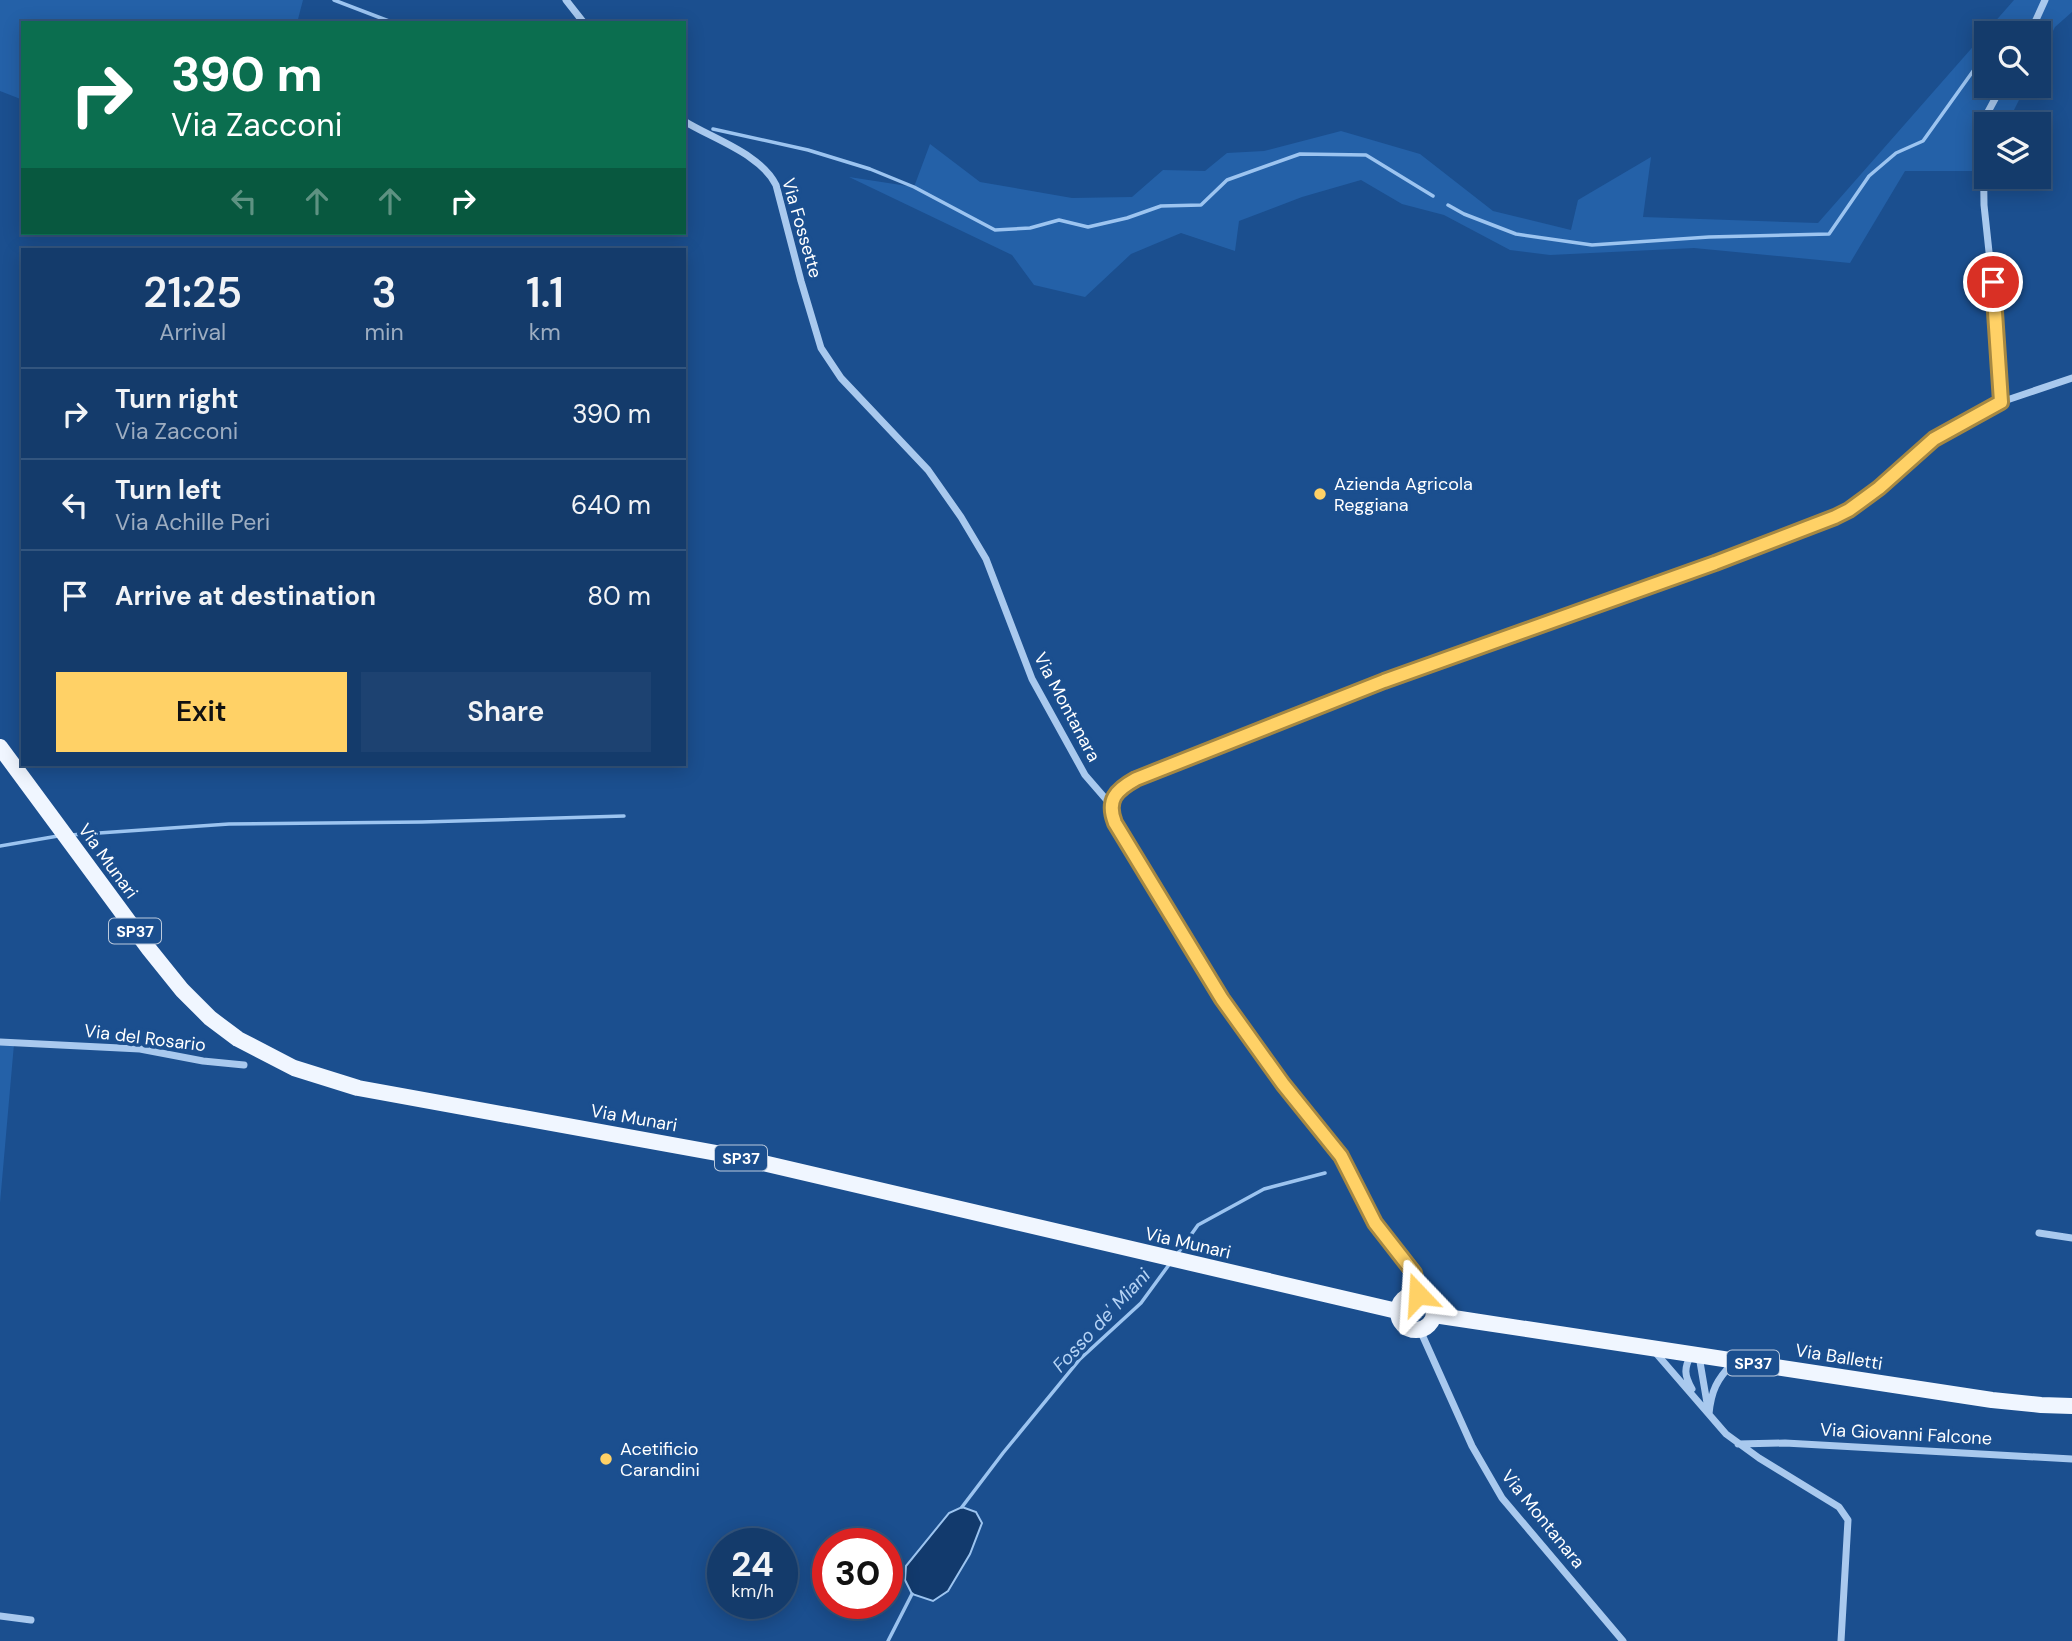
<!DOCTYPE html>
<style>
:root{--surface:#143b6b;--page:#1d4271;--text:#f1f3f6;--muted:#9dadc1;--line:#33557e;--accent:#ffd166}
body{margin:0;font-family:"DM Sans",sans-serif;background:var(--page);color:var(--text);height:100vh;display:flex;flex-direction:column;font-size:26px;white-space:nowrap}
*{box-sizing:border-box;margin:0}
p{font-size:23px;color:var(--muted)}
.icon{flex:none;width:38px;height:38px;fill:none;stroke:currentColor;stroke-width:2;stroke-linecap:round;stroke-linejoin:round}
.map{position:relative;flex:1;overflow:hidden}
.drawer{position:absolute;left:21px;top:248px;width:665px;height:518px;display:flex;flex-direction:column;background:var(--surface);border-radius:0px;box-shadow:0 4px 18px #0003,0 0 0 2px var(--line)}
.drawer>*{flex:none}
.hud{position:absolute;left:21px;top:21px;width:665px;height:214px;border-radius:0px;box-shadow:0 4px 18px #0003,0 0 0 2px var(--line);background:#0b6e4f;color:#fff;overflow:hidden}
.fabs{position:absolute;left:1974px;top:21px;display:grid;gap:14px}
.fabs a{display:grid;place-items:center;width:77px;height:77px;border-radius:0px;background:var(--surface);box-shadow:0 4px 18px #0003,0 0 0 2px var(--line);font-size:35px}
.speed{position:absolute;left:707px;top:1528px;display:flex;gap:14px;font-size:35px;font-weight:700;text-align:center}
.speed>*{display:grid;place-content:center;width:91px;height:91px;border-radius:50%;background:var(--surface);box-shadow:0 4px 18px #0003,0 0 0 2px var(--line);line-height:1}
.speed small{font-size:18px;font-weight:400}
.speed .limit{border:10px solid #d22;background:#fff;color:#111}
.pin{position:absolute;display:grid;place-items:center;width:60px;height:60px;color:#fff;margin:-30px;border:4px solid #fff;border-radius:50%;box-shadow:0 2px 7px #0007}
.me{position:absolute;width:77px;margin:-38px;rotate:340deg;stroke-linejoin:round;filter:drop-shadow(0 0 5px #0008)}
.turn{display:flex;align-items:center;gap:24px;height:147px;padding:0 35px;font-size:32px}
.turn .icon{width:91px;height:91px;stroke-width:2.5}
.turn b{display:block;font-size:49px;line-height:60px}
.lanes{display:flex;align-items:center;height:66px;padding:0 35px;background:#0003;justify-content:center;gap:35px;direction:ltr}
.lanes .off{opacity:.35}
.eta{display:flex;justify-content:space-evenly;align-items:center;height:119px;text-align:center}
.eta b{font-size:42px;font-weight:600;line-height:49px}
.cta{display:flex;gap:14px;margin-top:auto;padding:14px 35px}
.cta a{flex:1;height:80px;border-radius:0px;background:var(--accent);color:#111;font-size:28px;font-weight:600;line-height:80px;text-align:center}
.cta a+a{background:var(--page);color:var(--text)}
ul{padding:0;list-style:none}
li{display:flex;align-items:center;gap:21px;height:91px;padding:0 35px;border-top:2px solid var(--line)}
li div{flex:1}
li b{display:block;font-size:26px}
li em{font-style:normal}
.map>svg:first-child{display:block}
</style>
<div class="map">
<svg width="2072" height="1641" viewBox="0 0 2072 1641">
<rect width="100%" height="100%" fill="#1b4f8f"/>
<!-- green -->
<path fill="#2461a8" d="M0 0H303L297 23H23V100L0 91Z
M2014 0H2072V12L2055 27 2039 59V33H1986V86H2026L2007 124H1986L1984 171H1905L1850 263 1694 248 1550 255 1510 250 1444 215 1402 204 1361 180 1302 197 1239 221 1235 251 1181 233 1131 254 1085 297 1034 285 1012 255 849 177 914 187 930 144 980 182 1072 198 1132 197 1163 170 1205 171 1227 153 1264 151 1341 131 1420 154 1493 211 1571 230 1578 200 1651 157 1643 217 1818 223Z
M0 1044H14L0 1203Z"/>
<!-- water -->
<path fill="#123a6d" stroke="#9cc4f0" stroke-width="2" d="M962 1507 976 1512 982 1523 970 1554 948 1591 933 1601 912 1594 905 1580 906 1566 949 1513Z"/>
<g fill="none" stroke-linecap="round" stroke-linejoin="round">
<!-- stream -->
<path stroke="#9cc4f0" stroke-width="3.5" d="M334 0 394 23
M2002 33 2004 31
M713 129 808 150 870 169 914 187 995 230 1030 228 1059 220 1088 227 1127 218 1161 206 1201 205 1227 180 1300 154 1366 155 1433 196
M1448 205 1464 214 1516 234 1592 245 1709 237 1829 234 1869 176 1896 153 1923 141 1986 53
M70 835 229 824 422 822 624 816
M0 846 58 836
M1178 1253 1198 1225 1264 1189 1325 1173
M962 1507 1003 1453 1080 1359 1141 1303 1171 1262
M888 1641 912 1594"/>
<!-- minor -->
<path stroke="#a9c9ee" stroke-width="7" d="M566 0 584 23
M2030 33 2045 0
M684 121C713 139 761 154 776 185L801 281 821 348 841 378 928 470 961 517 986 559 1032 679 1085 775 1111 805 1112 814 1120 832 1222 999 1283 1084 1341 1156 1375 1223 1414 1273 1418 1294
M2001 402 1995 308 1984 205 1983 121 2002 86
M1111 805 1120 789 1136 780 1384 681 1715 563 1835 517 1863 501 1927 445 1961 423 2001 402 2072 378
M0 1042 140 1049 203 1061 244 1065
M2039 1233 2072 1238
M1420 1330 1472 1446 1502 1498 1623 1641
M1655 1352 1726 1434 1759 1458 1839 1507 1848 1520 1841 1641
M1691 1355C1684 1368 1684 1375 1692 1389
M1699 1356 1707 1403
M1709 1414C1711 1391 1717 1379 1733 1363
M1738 1444 1785 1443 2072 1459
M0 1616 31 1620"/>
<!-- primary -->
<path stroke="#f0f6ff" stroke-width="16" d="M0 747 149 949 182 990 210 1018 238 1039 294 1068 358 1088 733 1156 1397 1311
M1398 1312a18 18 0 1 1 36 0a18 18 0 1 1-36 0Z
M1434 1315 1992 1400 2041 1405 2072 1406"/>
</g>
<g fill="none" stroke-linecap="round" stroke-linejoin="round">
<!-- route casing -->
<g stroke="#a68842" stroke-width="18">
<path id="route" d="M1418 1294 1414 1273 1375 1223 1341 1156 1283 1084 1222 999 1115 823C1106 800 1116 790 1136 779L1384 681 1715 563 1835 517 1849 510 1879 488 1934 439 2001 402 1993 282"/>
</g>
<!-- route -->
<use href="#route" stroke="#ffd166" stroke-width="12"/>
</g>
<!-- markers -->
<g fill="#ffd166" stroke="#1b4f8f" stroke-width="2.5">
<circle cx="1320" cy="494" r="7"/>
<circle cx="606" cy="1459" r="7"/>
</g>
<g text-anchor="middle" stroke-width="7" stroke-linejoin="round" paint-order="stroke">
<!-- shield labels -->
<g fill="#1b4f8f" stroke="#bbcadd" stroke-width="2">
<rect x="109" y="918.5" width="52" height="25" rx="5"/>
<rect x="715" y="1145.5" width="52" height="25" rx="5"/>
<rect x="1727" y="1350.5" width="52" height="25" rx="5"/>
</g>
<g font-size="16" font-weight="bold" fill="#fff">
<text x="135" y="937">SP37</text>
<text x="741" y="1164">SP37</text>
<text x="1753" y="1369">SP37</text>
</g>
<!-- street labels -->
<g font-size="18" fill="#fff" stroke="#1b4f8f">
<text transform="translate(802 228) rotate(74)" y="6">Via Fossette</text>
<text transform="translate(1067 707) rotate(62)" y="6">Via Montanara</text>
<text transform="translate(108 861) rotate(54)" y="6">Via Munari</text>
<text transform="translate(145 1038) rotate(7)" y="6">Via del Rosario</text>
<text transform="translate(634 1118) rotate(10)" y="6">Via Munari</text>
<text transform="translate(1188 1243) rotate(13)" y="6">Via Munari</text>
<text transform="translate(1839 1357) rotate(9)" y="6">Via Balletti</text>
<text transform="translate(1906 1434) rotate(3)" y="6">Via Giovanni Falcone</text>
<text transform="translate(1543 1519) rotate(51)" y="6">Via Montanara</text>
</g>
<!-- poi labels -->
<g font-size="18" fill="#fff" stroke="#1b4f8f" text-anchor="start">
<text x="1334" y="490">Azienda Agricola<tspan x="1334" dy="21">Reggiana</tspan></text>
<text x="620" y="1455">Acetificio<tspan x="620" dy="21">Carandini</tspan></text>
</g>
<!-- water labels -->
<g font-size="19" font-style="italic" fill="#b5d3f5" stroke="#1b4f8f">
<text transform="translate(1101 1320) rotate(-47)" y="7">Fosso de' Miani</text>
</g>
</g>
</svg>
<div class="fabs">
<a><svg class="icon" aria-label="search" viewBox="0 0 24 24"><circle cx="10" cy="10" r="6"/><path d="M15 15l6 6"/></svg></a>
<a><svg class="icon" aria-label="layers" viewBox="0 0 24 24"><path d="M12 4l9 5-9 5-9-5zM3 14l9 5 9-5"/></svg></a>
</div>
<div class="speed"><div>24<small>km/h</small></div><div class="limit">30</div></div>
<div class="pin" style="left:1993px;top:282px;background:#d93025"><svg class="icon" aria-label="arrive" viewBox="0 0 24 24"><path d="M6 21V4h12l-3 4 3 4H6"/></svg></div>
<svg class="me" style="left:1418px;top:1294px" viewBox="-20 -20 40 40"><path d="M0-17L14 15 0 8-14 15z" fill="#ffd166" stroke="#fff" stroke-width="4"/></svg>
<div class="hud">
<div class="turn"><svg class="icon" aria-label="right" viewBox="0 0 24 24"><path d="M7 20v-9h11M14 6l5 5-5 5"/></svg><div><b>390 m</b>Via Zacconi</div></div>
<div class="lanes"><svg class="icon off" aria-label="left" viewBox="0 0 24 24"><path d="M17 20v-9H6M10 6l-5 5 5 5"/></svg><svg class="icon off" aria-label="ahead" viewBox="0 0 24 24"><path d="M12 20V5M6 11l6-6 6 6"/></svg><svg class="icon off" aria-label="ahead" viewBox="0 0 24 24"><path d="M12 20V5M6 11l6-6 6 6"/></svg><svg class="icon" aria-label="right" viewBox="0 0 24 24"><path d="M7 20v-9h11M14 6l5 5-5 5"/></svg></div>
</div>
<section class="drawer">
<div class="eta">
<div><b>21:25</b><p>Arrival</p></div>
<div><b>3</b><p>min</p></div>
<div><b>1.1</b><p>km</p></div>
</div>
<ul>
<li><svg class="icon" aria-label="right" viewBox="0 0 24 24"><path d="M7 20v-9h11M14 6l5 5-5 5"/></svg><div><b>Turn right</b><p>Via Zacconi</p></div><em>390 m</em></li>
<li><svg class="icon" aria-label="left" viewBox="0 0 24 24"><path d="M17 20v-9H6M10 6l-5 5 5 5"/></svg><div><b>Turn left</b><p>Via Achille Peri</p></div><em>640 m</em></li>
<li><svg class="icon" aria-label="arrive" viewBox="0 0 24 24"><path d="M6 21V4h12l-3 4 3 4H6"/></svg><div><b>Arrive at destination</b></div><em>80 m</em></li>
</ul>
<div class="cta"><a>Exit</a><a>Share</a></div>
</section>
</div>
